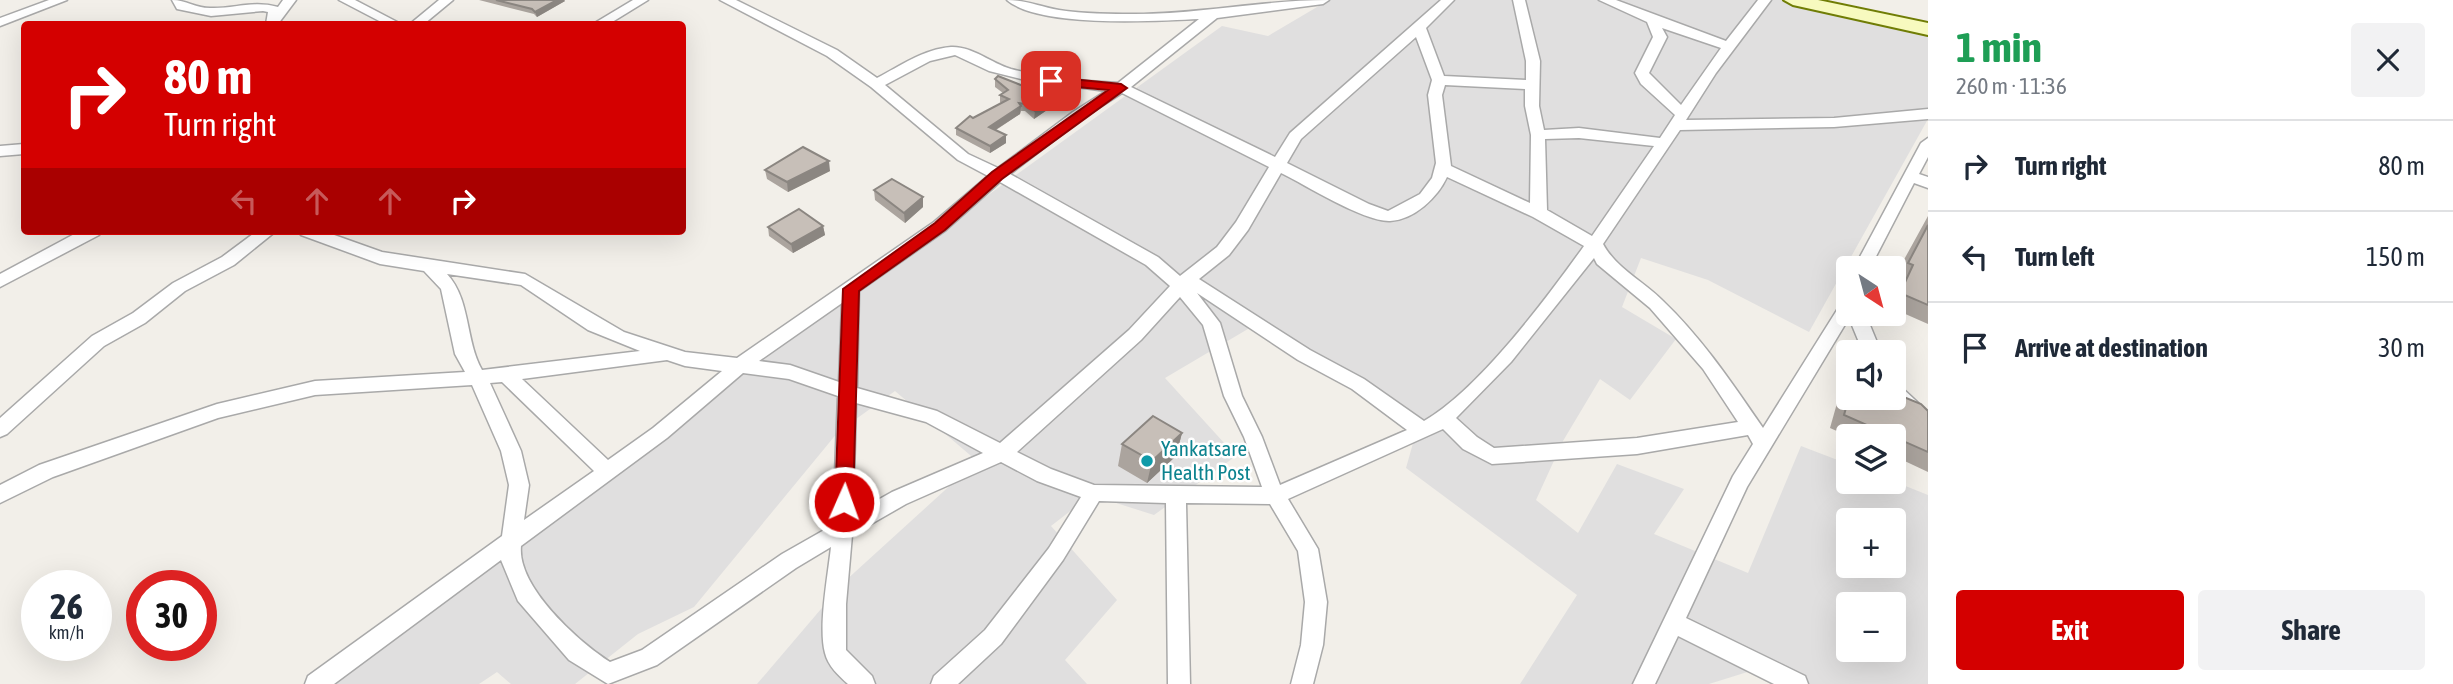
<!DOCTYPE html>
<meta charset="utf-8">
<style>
:root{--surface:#fff;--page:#f2f2f3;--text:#1f2937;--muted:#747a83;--line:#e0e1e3;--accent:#d40000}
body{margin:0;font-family:"Asap Condensed",sans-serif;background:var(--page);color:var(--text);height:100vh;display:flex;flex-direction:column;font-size:26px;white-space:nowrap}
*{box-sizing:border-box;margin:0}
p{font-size:23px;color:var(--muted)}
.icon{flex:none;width:38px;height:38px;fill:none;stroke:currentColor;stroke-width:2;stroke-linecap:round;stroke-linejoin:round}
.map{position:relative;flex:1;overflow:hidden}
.details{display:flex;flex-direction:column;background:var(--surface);width:525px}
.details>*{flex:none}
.banner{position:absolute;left:21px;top:21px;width:665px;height:214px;border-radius:7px;box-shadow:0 7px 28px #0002;background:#d40000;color:#fff;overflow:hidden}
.needle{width:46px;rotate:144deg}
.controls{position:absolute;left:1836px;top:256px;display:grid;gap:14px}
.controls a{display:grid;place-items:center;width:70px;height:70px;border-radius:7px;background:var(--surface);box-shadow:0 7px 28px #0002;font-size:35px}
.speed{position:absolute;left:21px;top:570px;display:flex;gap:14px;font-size:35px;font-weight:700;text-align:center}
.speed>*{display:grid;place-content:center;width:91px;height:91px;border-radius:50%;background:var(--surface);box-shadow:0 7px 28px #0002;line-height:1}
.speed small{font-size:18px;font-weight:400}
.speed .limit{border:10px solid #d22;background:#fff;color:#111}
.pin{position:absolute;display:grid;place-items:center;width:60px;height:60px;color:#fff;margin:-30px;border-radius:14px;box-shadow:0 4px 10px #0006}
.me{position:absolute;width:77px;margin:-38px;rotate:2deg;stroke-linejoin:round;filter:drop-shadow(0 0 5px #0008)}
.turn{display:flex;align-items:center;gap:24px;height:147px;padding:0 28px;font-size:32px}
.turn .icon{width:91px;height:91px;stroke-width:2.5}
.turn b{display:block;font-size:49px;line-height:60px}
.lanes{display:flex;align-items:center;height:66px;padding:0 28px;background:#0003;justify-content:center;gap:35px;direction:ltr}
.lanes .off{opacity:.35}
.round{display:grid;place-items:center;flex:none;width:74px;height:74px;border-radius:7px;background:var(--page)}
.head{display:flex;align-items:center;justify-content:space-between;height:119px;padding:0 28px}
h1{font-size:42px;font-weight:700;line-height:52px;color:#1e9e55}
.button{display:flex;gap:14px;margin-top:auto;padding:14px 28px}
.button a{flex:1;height:80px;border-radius:7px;background:var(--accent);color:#fff;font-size:28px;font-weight:700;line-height:80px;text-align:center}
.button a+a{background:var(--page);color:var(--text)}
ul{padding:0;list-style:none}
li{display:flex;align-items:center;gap:21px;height:91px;padding:0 28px;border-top:2px solid var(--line)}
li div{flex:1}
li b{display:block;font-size:26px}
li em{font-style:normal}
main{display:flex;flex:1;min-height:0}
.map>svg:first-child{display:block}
</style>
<main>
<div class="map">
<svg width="1928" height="684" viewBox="0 0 1928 684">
<rect width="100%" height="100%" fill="#f2efe9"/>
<!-- residential -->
<path fill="#e0dfdf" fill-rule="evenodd" d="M1329 0H1804L1928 28V119L1809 332 1708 280 1641 258 1622 307 1676 339 1630 400 1600 379 1563 441 1536 500 1578 533 1617 464 1684 489 1654 534 1748 573 1801 446 1848 464V481H1893L1928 495V684H1799L1757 669 1709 684H1520L1577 595 1406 468 1419 422 1323 356 1253 326 1165 378 1236 456 1154 515 1091 495 1051 526 1117 600 1065 660 1087 684H757L844 582 977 461 895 391 838 432 694 607 638 634 575 684H511L497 672 479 684H312L1222 26 1268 36ZM1848 520H1894V565H1848ZM1848 604H1894V649H1848Z"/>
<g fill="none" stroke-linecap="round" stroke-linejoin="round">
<!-- street casing -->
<g stroke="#a9a9a9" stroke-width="3">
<path id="street" d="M49 0H67L0 26V18Z
M172 0C186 0 195 8 210 8 234 9 253 0 278 7L283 0H296L278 24H266L268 12 263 11 211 16 177 9Z
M339 0H355L401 24H385Z
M439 0H453L424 24H410Z
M633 0H648L609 24H593Z
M720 0H736L837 50 877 78C900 66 924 49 951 47 972 46 991 63 1011 69 1046 78 1082 81 1118 83L1199 19C1156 21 1039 28 1007 0 1026 0 1041 7 1059 10 1083 14 1111 14 1135 14 1200 14 1264 0 1329 0L1323 4 1217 18 1131 87 1275 157 1290 133 1441 0H1454L1426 28 1444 76 1526 80V61L1513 0H1525L1540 61 1539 106 1544 130 1579 128 1660 138 1675 115 1641 84 1635 73 1653 37 1647 22 1599 0H1616L1726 41 1758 0H1771L1716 73 1686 120 1834 118 1928 109V119L1834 127 1680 130 1603 244C1616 268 1643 281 1662 300 1702 338 1732 383 1763 428L1842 302 1848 300V313H1865L1881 352H1863L1849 318 1747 487 1686 618 1805 676 1808 684H1774L1678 636 1655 684H1633L1733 476 1753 444 1748 435 1637 454 1492 464 1463 449 1443 429 1288 499 1318 549 1327 602 1323 645 1313 684H1291L1301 645 1305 602 1298 551 1270 504 1186 503 1190 684H1168L1166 503 1099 501 1063 560 1001 644 958 684H931L934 676 985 630 1049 548 1081 497 1037 481 1001 462 906 504 852 535 846 604V650L872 676 875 684H848C839 676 828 666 825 653 818 627 828 575 831 547L796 568 657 665 608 684 569 660 518 601 501 560 334 684H305L308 676 502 536 509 485 501 451 472 385 315 395 218 418 53 477 0 503V485L39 465 217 404 315 381 465 372 455 354 441 289 424 271 380 264 301 235 299 231H323L382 252 525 274 624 332 685 352 737 358 934 222 988 176 958 160 871 87 827 56ZM1662 28 1721 48 1681 105 1649 73 1667 37ZM1416 37 1432 80 1428 95 1436 163 1432 178 1420 194 1388 211 1369 204 1287 163 1301 139ZM955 55 989 71 1025 80 1106 91 1073 112 998 168 968 154 885 85 930 61ZM1445 85 1525 89V106L1531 135 1530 203 1451 166 1442 95ZM1122 93 1269 167 1236 222 1217 247 1180 276 1158 257 1010 174 1083 118ZM1579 138 1654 146 1592 236 1547 210 1545 139ZM1281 173C1306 185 1364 222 1390 221 1414 220 1438 197 1447 177L1533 217 1584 246C1546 299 1479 389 1424 421L1364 379 1310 350 1199 279 1229 255 1248 230ZM1000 182 1146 265 1170 286 1129 330 1000 443 937 411 857 388 859 291 946 230ZM1594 258 1597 264 1650 308 1703 369 1738 422 1637 438 1494 448 1477 437 1456 418 1511 362ZM447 274 521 285 588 330 640 351 482 370C465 340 471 300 447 274ZM1197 293 1298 360 1352 389 1407 430 1280 485 1262 437 1242 396 1220 323ZM1180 297 1203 325 1224 396 1244 437 1262 487 1094 485 1051 469 1017 452 1141 340ZM842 303 839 382 790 365 759 361ZM667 360 685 366 722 371 653 428 608 460 522 379ZM743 373 789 379 838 396 833 525 782 554 642 650 610 662C578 641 517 587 521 546L667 438ZM502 382 594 471 524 520 529 485 521 451 490 383ZM856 403 926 422 983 453 892 492 853 514Z
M1928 138V157L1919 174 1928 177V188L1914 183 1870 268H1854L1921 143Z
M24 144V154L0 156V146Z
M80 231H101L99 235 0 287V274Z
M257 231H276L234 265 185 291 145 323 104 346 7 434 0 437V418L92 336 133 313 173 283 222 257Z
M1894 384 1900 386 1928 412V432L1921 429 1889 397H1894Z"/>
</g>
<!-- secondary casing -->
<g stroke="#707d05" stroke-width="4">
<path id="secondary" d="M1784 0H1818L1928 23V35L1793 5Z"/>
</g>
<!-- street -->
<use href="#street" fill="#fff" fill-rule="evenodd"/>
<!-- secondary -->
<use href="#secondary" fill="#f7fabf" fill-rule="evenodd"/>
</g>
<!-- wall -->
<path fill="#aba49e" d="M479 0H564L565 1 537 17 534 14Z
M995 79 1050 108 1034 119 1025 111H1021L1020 114 996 130 1006 135V143L990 153 956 135V128L1001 103 1000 102V95L1003 93 995 87Z
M765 170 830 171 788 192 767 179Z
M874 190 923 207 905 223 875 200Z
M1928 216V324L1894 309V293L1901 278 1895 276Z
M823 226 825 235 793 253 769 236 768 227Z
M1848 383V397H1894L1928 411V472L1894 456V436H1848L1830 428 1841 389Z
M1182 433 1176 456 1147 483 1118 466 1122 444Z"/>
<!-- shaded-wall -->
<path fill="#8b8681" d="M557 0H564L565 1 537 17 535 12Z
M1050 100V108L1034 119 1035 111Z
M1021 106 1020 114 989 134V127Z
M1006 135V143L990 153V146Z
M829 161 830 171 788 192 787 182Z
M923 197V207L905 223 904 213Z
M823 226 825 235 793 253 791 244Z
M1182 433 1176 456 1147 483 1152 461Z"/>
<!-- building -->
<path fill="#c7bfb8" stroke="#8b8681" stroke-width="2" d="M496 0H557L535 12 532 9Z
M998 76 1041 93 1050 100 1035 111 1025 104 1019 103 1021 106 989 127 1006 135 990 146 956 128 970 116 973 118 1009 99 1000 95 1008 90 995 79Z
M803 147 829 161 787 182 765 170Z
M892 179 923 197 904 213 874 190Z
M799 209 823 226 791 244 768 227Z
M1928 225V305L1900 293 1913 265 1908 263Z
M1894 393 1921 404 1928 411V452L1844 415 1849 397H1894Z
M1153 416 1182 433 1152 461 1122 444Z"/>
<!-- route -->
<path fill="#d40000" stroke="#8a0000" stroke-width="2" d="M1051 77 1121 84 1127 88 1002 179 945 230 859 291 853 502 851 507 844 510 838 507 835 502 843 289 935 223 992 172 1108 90 1046 84 1044 81Z"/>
<!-- markers -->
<circle fill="#0f9aa8" stroke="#fff" stroke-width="2.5" cx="1147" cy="461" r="7"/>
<g text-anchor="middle" stroke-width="5" stroke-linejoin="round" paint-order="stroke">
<!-- culture labels -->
<g font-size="21" fill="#0d838f" stroke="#fff" text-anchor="start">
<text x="1161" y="456">Yankatsare<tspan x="1161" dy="24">Health Post</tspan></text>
</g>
</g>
</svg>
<div class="controls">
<a><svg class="needle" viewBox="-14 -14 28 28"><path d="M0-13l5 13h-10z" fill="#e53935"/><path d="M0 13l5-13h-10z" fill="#747a83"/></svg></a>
<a><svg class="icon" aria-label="sound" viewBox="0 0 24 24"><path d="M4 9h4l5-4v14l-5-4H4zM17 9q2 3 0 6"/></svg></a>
<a><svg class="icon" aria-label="layers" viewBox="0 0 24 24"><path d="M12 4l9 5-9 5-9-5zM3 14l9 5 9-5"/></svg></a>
<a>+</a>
<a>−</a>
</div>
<div class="speed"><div>26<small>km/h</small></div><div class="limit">30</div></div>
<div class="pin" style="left:1051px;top:81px;background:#d93025"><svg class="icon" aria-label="arrive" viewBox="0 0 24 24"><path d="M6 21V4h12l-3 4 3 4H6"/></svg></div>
<svg class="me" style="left:844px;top:502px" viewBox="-20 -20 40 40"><circle r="17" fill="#d40000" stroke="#fff" stroke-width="3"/><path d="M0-11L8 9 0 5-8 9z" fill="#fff"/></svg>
<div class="banner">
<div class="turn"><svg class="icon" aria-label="right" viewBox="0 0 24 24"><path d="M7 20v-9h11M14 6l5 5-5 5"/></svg><div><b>80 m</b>Turn right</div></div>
<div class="lanes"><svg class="icon off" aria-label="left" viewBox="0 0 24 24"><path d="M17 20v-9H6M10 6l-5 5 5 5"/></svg><svg class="icon off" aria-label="ahead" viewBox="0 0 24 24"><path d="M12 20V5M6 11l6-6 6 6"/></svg><svg class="icon off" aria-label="ahead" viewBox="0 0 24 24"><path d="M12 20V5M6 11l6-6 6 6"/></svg><svg class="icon" aria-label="right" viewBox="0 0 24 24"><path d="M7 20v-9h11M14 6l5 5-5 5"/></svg></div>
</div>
</div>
<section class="details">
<div class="head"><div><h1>1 min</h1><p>260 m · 11:36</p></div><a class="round"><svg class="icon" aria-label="close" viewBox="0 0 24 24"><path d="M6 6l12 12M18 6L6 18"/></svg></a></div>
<ul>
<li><svg class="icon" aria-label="right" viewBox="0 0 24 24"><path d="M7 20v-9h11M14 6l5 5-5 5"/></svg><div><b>Turn right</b></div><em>80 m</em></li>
<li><svg class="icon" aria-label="left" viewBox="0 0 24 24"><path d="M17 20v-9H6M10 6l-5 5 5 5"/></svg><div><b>Turn left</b></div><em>150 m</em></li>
<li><svg class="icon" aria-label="arrive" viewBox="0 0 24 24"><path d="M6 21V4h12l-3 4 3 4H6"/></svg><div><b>Arrive at destination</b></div><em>30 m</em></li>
</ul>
<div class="button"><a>Exit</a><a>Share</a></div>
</section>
</main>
